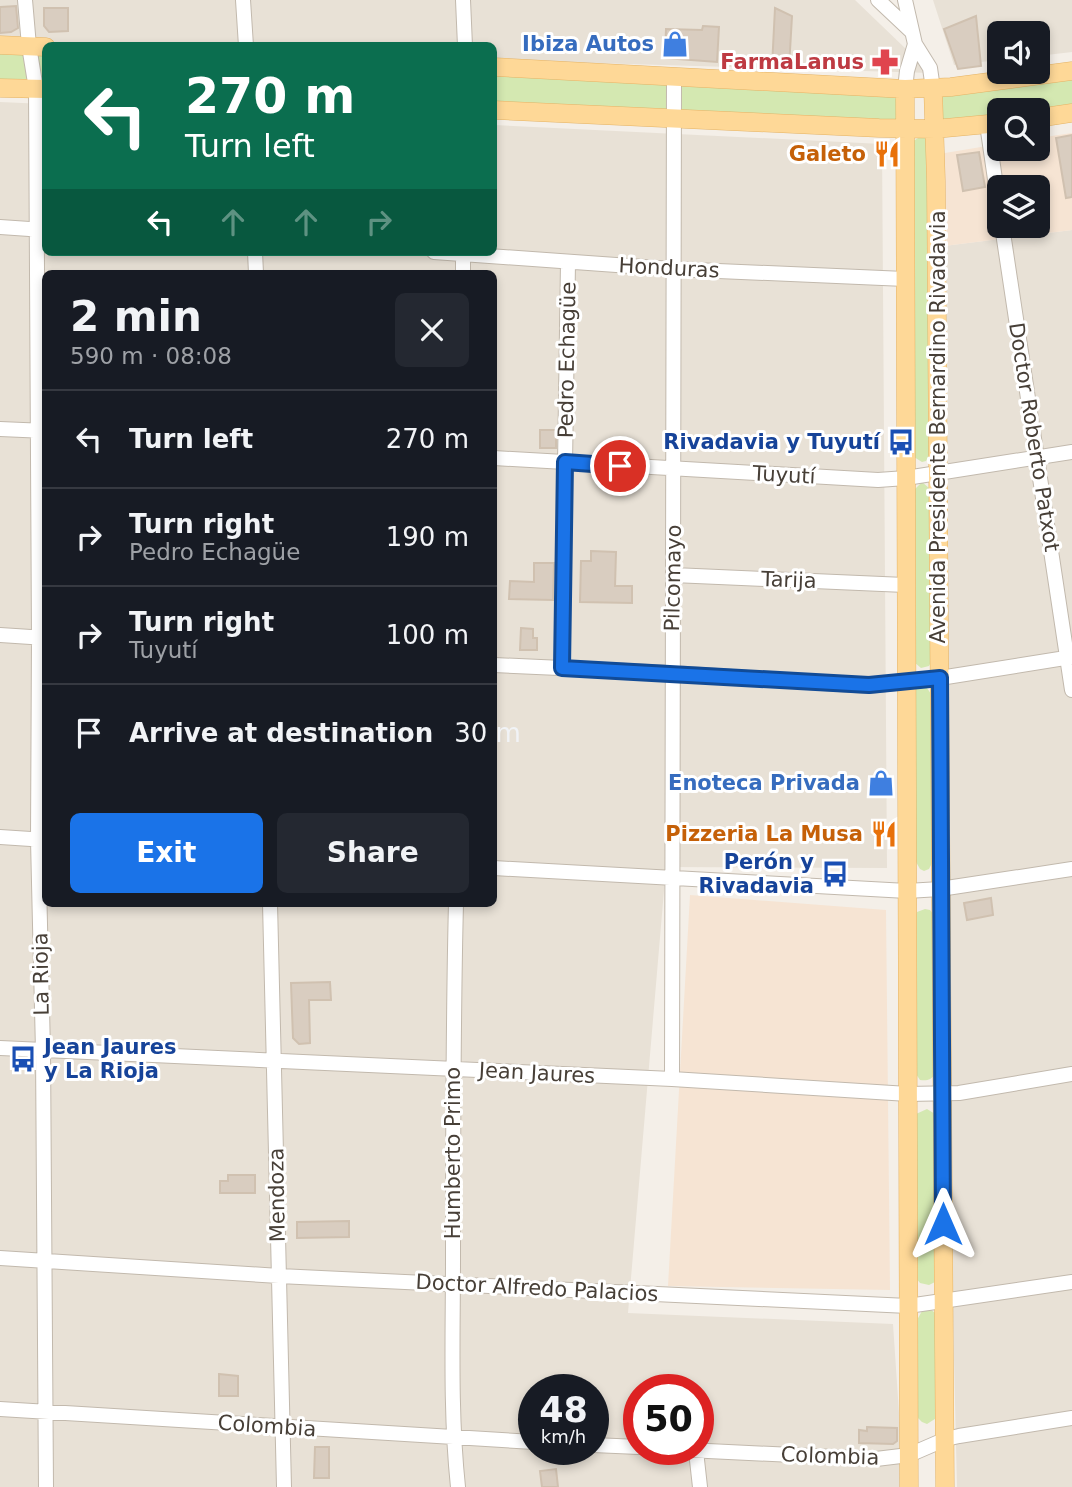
<!DOCTYPE html>
<meta charset="utf-8">
<style>
:root{--surface:#171b24;--page:#242831;--text:#f1f3f6;--muted:#9ea1a6;--line:#363941;--accent:#1a73e8}
body{margin:0;font-family:"DejaVu Sans",sans-serif;background:var(--page);color:var(--text);height:100vh;display:flex;flex-direction:column;font-size:26px;white-space:nowrap}
*{box-sizing:border-box;margin:0}
p{font-size:23px;color:var(--muted)}
.icon{flex:none;width:38px;height:38px;fill:none;stroke:currentColor;stroke-width:2;stroke-linecap:round;stroke-linejoin:round}
.map{position:relative;flex:1;overflow:hidden}
.panel{position:absolute;left:42px;top:270px;width:455px;height:637px;display:flex;flex-direction:column;background:var(--surface);border-radius:10px;box-shadow:0 4px 10px #0003}
.panel>*{flex:none}
.banner{position:absolute;left:42px;top:42px;width:455px;height:214px;border-radius:10px;box-shadow:0 4px 10px #0003;background:#0b6e4f;color:#fff;overflow:hidden}
.controls{position:absolute;left:987px;top:21px;display:grid;gap:14px}
.controls a{display:grid;place-items:center;width:63px;height:63px;border-radius:10px;background:var(--surface);box-shadow:0 4px 10px #0003;font-size:35px}
.speed{position:absolute;left:518px;top:1374px;display:flex;gap:14px;font-size:35px;font-weight:700;text-align:center}
.speed>*{display:grid;place-content:center;width:91px;height:91px;border-radius:50%;background:var(--surface);box-shadow:0 4px 10px #0003;line-height:1}
.speed small{font-size:18px;font-weight:400}
.speed .limit{border:10px solid #d22;background:#fff;color:#111}
.pin{position:absolute;display:grid;place-items:center;width:60px;height:60px;color:#fff;margin:-30px;border:4px solid #fff;border-radius:50%;box-shadow:0 2px 7px #0007}
.me{position:absolute;width:77px;margin:-38px;rotate:0deg;stroke-linejoin:round;filter:drop-shadow(0 0 5px #0008)}
.turn{display:flex;align-items:center;gap:24px;height:147px;padding:0 28px;font-size:32px}
.turn .icon{width:91px;height:91px;stroke-width:2.5}
.turn b{display:block;font-size:49px;line-height:60px}
.lanes{display:flex;align-items:center;height:66px;padding:0 28px;background:#0003;justify-content:center;gap:35px;direction:ltr}
.lanes .off{opacity:.35}
.round{display:grid;place-items:center;flex:none;width:74px;height:74px;border-radius:10px;background:var(--page)}
.head{display:flex;align-items:center;justify-content:space-between;height:119px;padding:0 28px}
h1{font-size:42px;font-weight:700;line-height:52px}
.cta{display:flex;gap:14px;margin-top:auto;padding:14px 28px}
.cta a{flex:1;height:80px;border-radius:10px;background:var(--accent);color:#fff;font-size:28px;font-weight:700;line-height:80px;text-align:center}
.cta a+a{background:var(--page);color:var(--text)}
ul{padding:0;list-style:none}
li{display:flex;align-items:center;gap:21px;height:98px;padding:0 28px;border-top:2px solid var(--line)}
li div{flex:1}
li b{display:block;font-size:26px}
li em{font-style:normal}
.map>svg:first-child{display:block}
</style>
<div class="map">
<svg width="1072" height="1487" viewBox="0 0 1072 1487">
<rect width="100%" height="100%" fill="#f4efe8"/>
<!-- residential -->
<path fill="#e8e1d6" fill-rule="evenodd" d="M0 0H855L931 73 494 60V46L0 45Z
M933 0H1072V52L1038 56V33H999V60L954 65Z
M0 102 45 104 46 252H494V125L882 144 887 868 666 867 628 1313 893 1324 904 1487H0ZM46 273H494V903H46ZM534 1390H593V1449H534ZM639 1390H698V1449H639Z
M1072 230V1487H957L928 248Z"/>
<!-- commercial -->
<path fill="#f6e4d3" fill-rule="evenodd" d="M1072 133V230L928 248 927 156 999 144V149H1038V138ZM999 187H1038V226H999Z
M690 895 886 910 890 1290 668 1286Z"/>
<!-- green -->
<path fill="#d4e8b1" d="M0 45 45 47V89L0 88Z
M494 67 905 89 904 129 494 110Z
M1072 71V113L999 110V123L935 129 933 89Z
M920 137H925L927 143 930 453 926 461 922 462 914 457 913 141Z
M922 482 929 488 932 660 929 666 921 668 914 662 913 491Z
M917 688H927L931 694 933 861 929 869 924 871 920 869 916 862 914 691Z
M925 909 930 910 933 914 935 1074C931 1080 927 1081 920 1080L916 1074V916L917 912Z
M927 1109 935 1114V1282L929 1285 920 1283 916 1278V1114Z
M931 1310 937 1314 938 1417 927 1424 922 1422 916 1416 917 1320 922 1311Z"/>
<!-- building -->
<path fill="#d9cdc0" stroke="#d0c1b0" stroke-width="2" d="M16 6 18 28 11 32 0 33V7Z
M44 8H68V31L49 32 44 26Z
M775 8 792 16 789 68 772 67Z
M976 16 981 66 958 69 944 29Z
M703 26 719 27 717 62 665 58 666 29 702 30Z
M1072 135V197L1066 198 1056 138Z
M979 152 985 187 963 191 957 155Z
M540 430H556V448H540Z
M591 551 616 552 615 586H632V603L580 602 581 561H591Z
M534 563H554L553 600 509 599 510 581 534 582Z
M521 628 533 629V638H537V650H520Z
M991 898 993 915 967 920 964 903Z
M330 982 331 1000H309L310 1043 299 1044 293 1038 291 983Z
M228 1175H255V1193H220V1181H228Z
M349 1221V1237L297 1238V1222Z
M219 1374 238 1376V1396H219Z
M867 1427 897 1428V1441L893 1444 859 1443V1430L867 1431Z
M315 1447H329V1478H314Z
M556 1469 558 1487H542L540 1471Z"/>
<g fill="none" stroke-linecap="round" stroke-linejoin="round">
<!-- minor casing -->
<g stroke="#c2b9ad" stroke-width="16">
<path id="minor" d="M25 0 29 46 36 89 39 638 38 840 43 1051 46 1487
M243 0 246 46
M463 0 465 46
M878 0 912 32
M905 0 915 44 930 68 933 89
M905 89 907 71 915 44
M987 124 999 207
M1002 226 1072 690
M0 227 44 230
M255 252 256 273
M434 252 672 269 905 279
M463 252V273
M0 429 46 431
M494 458 878 480 906 478 1072 452
M673 575 905 585
M0 635 46 638
M494 665 672 673 869 686 940 678 1072 657
M562 668 568 262
M0 837 46 840
M494 868 907 891 940 889 1072 869
M270 903 284 1487
M456 903C453 1022 453 1140 453 1259 453 1335 450 1411 458 1487
M0 1048 672 1079 908 1094 959 1093 1072 1074
M672 1079 674 77
M0 1258 279 1276 908 1306 1072 1282
M0 1409 534 1442
M593 1445 639 1447
M667 1449 876 1459 909 1455 946 1439 959 1436 1072 1418
M696 1451 700 1487"/>
</g>
<!-- major casing -->
<g stroke="#e4b366" stroke-width="19">
<path id="major" d="M0 45 46 47
M494 67 905 89 951 87 1072 71
M0 88 46 89
M905 89 909 1487
M933 89 936 181 945 1487
M494 110 879 128 935 129 999 123
M1038 118 1072 113"/>
</g>
<!-- minor -->
<use href="#minor" stroke="#fff" stroke-width="14"/>
<!-- major -->
<use href="#major" stroke="#fed897" stroke-width="18"/>
</g>
<g fill="none" stroke-linecap="round" stroke-linejoin="round">
<!-- route casing -->
<g stroke="#114b97" stroke-width="18">
<path id="route" d="M620 466 565 462 562 668 869 685 940 678 943 1224"/>
</g>
<!-- route -->
<use href="#route" stroke="#1a73e8" stroke-width="12"/>
</g>
<!-- icons -->
<defs>
<g id="shop-bare" transform="scale(2.1)"><path d="M-5-2.5h2.3a2.7 3.5 0 0 1 5.4 0H5L5.5 6h-11ZM-1.5-2.5h3a1.5 2.3 0 0 0-3 0Z" fill="#3f7fe0" stroke="#fff" stroke-width="2.5" paint-order="stroke"/></g>
<g id="pharmacy-bare" transform="scale(2.1)"><path d="M-2-6h4v4h4v4h-4v4h-4v-4h-4v-4h4Z" fill="#e0444e" stroke="#fff" stroke-width="2.5" paint-order="stroke"/></g>
<g id="restaurant-bare" transform="scale(2.1)"><path d="M-5-6h1v4h1v-4h1v4h1v-4h1v5L-1.5 .5V6h-2V.5L-5-1ZM5-6V6H3V1.5H1.5Q1.5-4 5-6Z" fill="#e8710a" stroke="#fff" stroke-width="2.5" paint-order="stroke"/></g>
<g id="bus-bare" transform="scale(2.1)"><path d="M-5-6H5V4H4V6H2V4H-2V6H-4V4H-5ZM-3.5-4V0h7V-4ZM-3.5 1.2v1.5H-2V1.2ZM2 1.2v1.5H3.5V1.2Z" fill="#1a4fb4" stroke="#fff" stroke-width="2.5" paint-order="stroke"/></g>
</defs>
<g fill-rule="evenodd">
<use href="#shop-bare" x="675" y="44"/>
<use href="#pharmacy-bare" x="885" y="62"/>
<use href="#restaurant-bare" x="887" y="154"/>
<use href="#bus-bare" x="901" y="442"/>
<use href="#shop-bare" x="881" y="783"/>
<use href="#restaurant-bare" x="884" y="834"/>
<use href="#bus-bare" x="835" y="874"/>
<use href="#bus-bare" x="23" y="1059"/>
</g>
<g text-anchor="middle" stroke-width="6" stroke-linejoin="round" paint-order="stroke">
<!-- shop labels -->
<g font-size="21" font-weight="bold" fill="#366cbe" stroke="#fff" text-anchor="end">
<text x="654" y="51">Ibiza Autos</text>
<text x="860" y="790">Enoteca Privada</text>
</g>
<!-- health labels -->
<g font-size="21" font-weight="bold" fill="#be3a42" stroke="#fff" text-anchor="end">
<text x="864" y="69">FarmaLanus</text>
</g>
<!-- food labels -->
<g font-size="21" font-weight="bold" fill="#c56008" stroke="#fff" text-anchor="end">
<text x="866" y="161">Galeto</text>
<text x="863" y="841">Pizzeria La Musa</text>
</g>
<!-- street labels -->
<g font-size="21" fill="#473f37" stroke="#fff">
<text transform="translate(669 268) rotate(3)" y="7">Honduras</text>
<text transform="translate(567 360) rotate(-89)" y="7">Pedro Echagüe</text>
<text transform="translate(938 427) rotate(-90)" y="7">Avenida Presidente Bernardino Rivadavia</text>
<text transform="translate(1034 437) rotate(81)" y="7">Doctor Roberto Patxot</text>
<text transform="translate(784 475) rotate(3)" y="7">Tuyutí</text>
<text transform="translate(673 578) rotate(-89)" y="7">Pilcomayo</text>
<text transform="translate(789 580) rotate(2)" y="7">Tarija</text>
<text transform="translate(41 974) rotate(-91)" y="7">La Rioja</text>
<text transform="translate(537 1073) rotate(3)" y="7">Jean Jaures</text>
<text transform="translate(453 1153) rotate(-90)" y="7">Humberto Primo</text>
<text transform="translate(277 1195) rotate(-91)" y="7">Mendoza</text>
<text transform="translate(537 1288) rotate(3)" y="7">Doctor Alfredo Palacios</text>
<text transform="translate(267 1426) rotate(4)" y="7">Colombia</text>
<text transform="translate(830 1456) rotate(2)" y="7">Colombia</text>
</g>
<!-- transit labels -->
<g font-size="21" font-weight="bold" fill="#164399" stroke="#fff" text-anchor="end">
<text x="880" y="449">Rivadavia y Tuyutí</text>
<text x="814" y="869">Perón y<tspan x="814" dy="24">Rivadavia</tspan></text>
<text x="44" y="1054" text-anchor="start">Jean Jaures<tspan x="44" dy="24">y La Rioja</tspan></text>
</g>
</g>
</svg>
<div class="controls">
<a><svg class="icon" aria-label="sound" viewBox="0 0 24 24"><path d="M4 9h4l5-4v14l-5-4H4zM17 9q2 3 0 6"/></svg></a>
<a><svg class="icon" aria-label="search" viewBox="0 0 24 24"><circle cx="10" cy="10" r="6"/><path d="M15 15l6 6"/></svg></a>
<a><svg class="icon" aria-label="layers" viewBox="0 0 24 24"><path d="M12 4l9 5-9 5-9-5zM3 14l9 5 9-5"/></svg></a>
</div>
<div class="speed"><div>48<small>km/h</small></div><div class="limit">50</div></div>
<div class="pin" style="left:620px;top:466px;background:#d93025"><svg class="icon" aria-label="arrive" viewBox="0 0 24 24"><path d="M6 21V4h12l-3 4 3 4H6"/></svg></div>
<svg class="me" style="left:943px;top:1224px" viewBox="-20 -20 40 40"><path d="M0-17L14 15 0 8-14 15z" fill="#1a73e8" stroke="#fff" stroke-width="4"/></svg>
<div class="banner">
<div class="turn"><svg class="icon" aria-label="left" viewBox="0 0 24 24"><path d="M17 20v-9H6M10 6l-5 5 5 5"/></svg><div><b>270 m</b>Turn left</div></div>
<div class="lanes"><svg class="icon" aria-label="left" viewBox="0 0 24 24"><path d="M17 20v-9H6M10 6l-5 5 5 5"/></svg><svg class="icon off" aria-label="ahead" viewBox="0 0 24 24"><path d="M12 20V5M6 11l6-6 6 6"/></svg><svg class="icon off" aria-label="ahead" viewBox="0 0 24 24"><path d="M12 20V5M6 11l6-6 6 6"/></svg><svg class="icon off" aria-label="right" viewBox="0 0 24 24"><path d="M7 20v-9h11M14 6l5 5-5 5"/></svg></div>
</div>
<section class="panel">
<div class="head"><div><h1>2 min</h1><p>590 m · 08:08</p></div><a class="round"><svg class="icon" aria-label="close" viewBox="0 0 24 24"><path d="M6 6l12 12M18 6L6 18"/></svg></a></div>
<ul>
<li><svg class="icon" aria-label="left" viewBox="0 0 24 24"><path d="M17 20v-9H6M10 6l-5 5 5 5"/></svg><div><b>Turn left</b></div><em>270 m</em></li>
<li><svg class="icon" aria-label="right" viewBox="0 0 24 24"><path d="M7 20v-9h11M14 6l5 5-5 5"/></svg><div><b>Turn right</b><p>Pedro Echagüe</p></div><em>190 m</em></li>
<li><svg class="icon" aria-label="right" viewBox="0 0 24 24"><path d="M7 20v-9h11M14 6l5 5-5 5"/></svg><div><b>Turn right</b><p>Tuyutí</p></div><em>100 m</em></li>
<li><svg class="icon" aria-label="arrive" viewBox="0 0 24 24"><path d="M6 21V4h12l-3 4 3 4H6"/></svg><div><b>Arrive at destination</b></div><em>30 m</em></li>
</ul>
<div class="cta"><a>Exit</a><a>Share</a></div>
</section>
</div>
